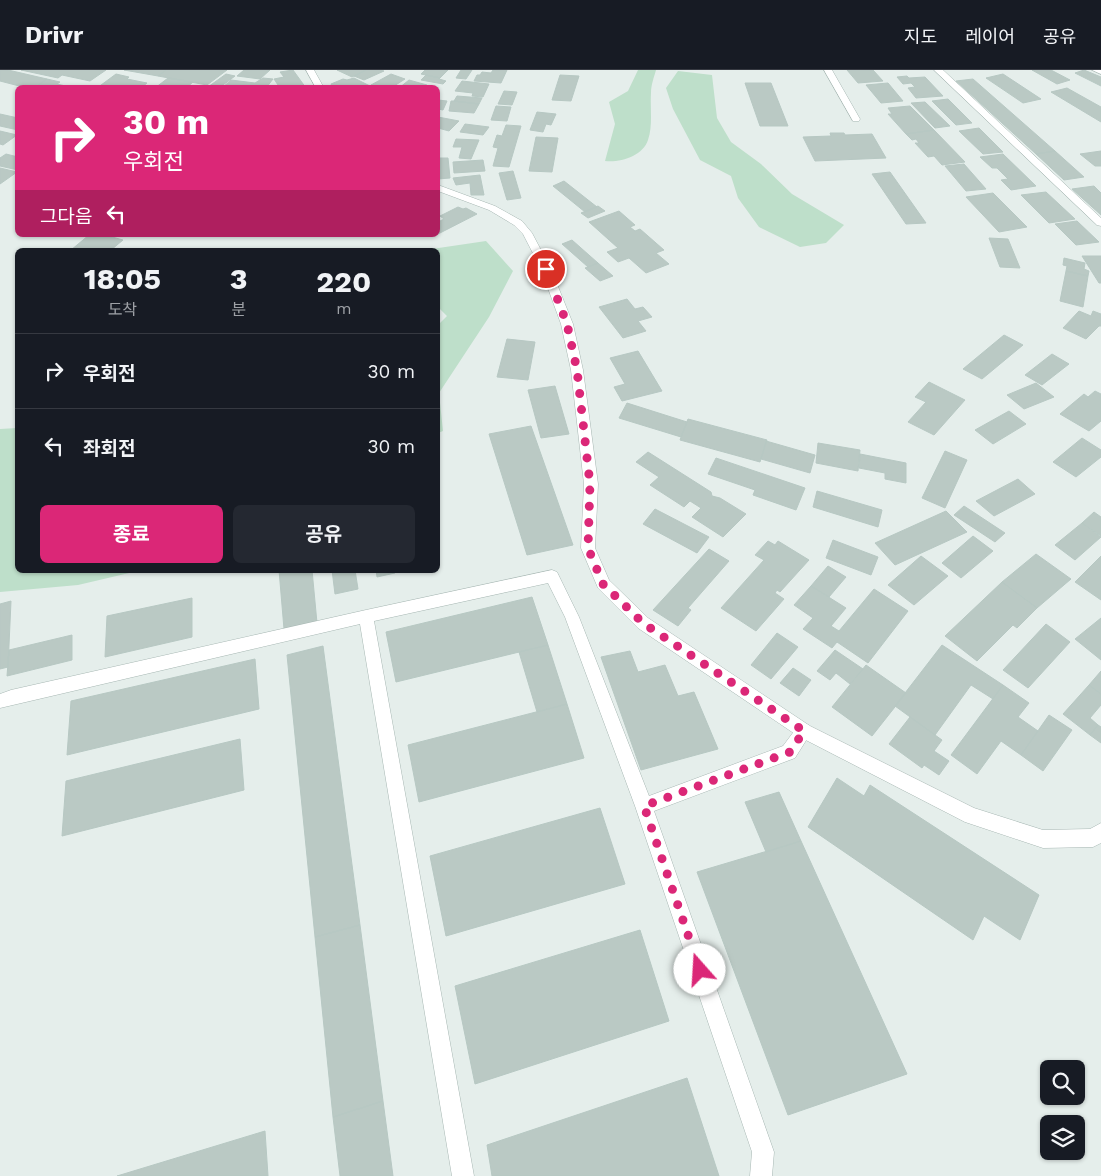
<!DOCTYPE html>
<html lang="ko">
<meta charset="utf-8">
<style>
:root{--surface:#171b24;--page:#242831;--text:#f1f3f6;--muted:#9ea1a6;--line:#363941;--accent:#db2777}
body{margin:0;font-family:"Work Sans","Noto Sans KR",sans-serif;background:var(--page);color:var(--text);height:100vh;display:flex;flex-direction:column;font-size:19px;white-space:nowrap}
*{box-sizing:border-box;margin:0}
p{font-size:16px;color:var(--muted)}
.icon{flex:none;width:28px;height:28px;fill:none;stroke:currentColor;stroke-width:2;stroke-linecap:round;stroke-linejoin:round}
.map{position:relative;flex:1;overflow:hidden}
.sheet{position:absolute;left:15px;top:178px;width:425px;height:325px;display:flex;flex-direction:column;background:var(--surface);border-radius:8px;box-shadow:0 1px 4px #0004}
.sheet>*{flex:none}
.banner{position:absolute;left:15px;top:15px;width:425px;height:152px;border-radius:8px;box-shadow:0 1px 4px #0004;background:#db2777;color:#fff;overflow:hidden}
.fabs{position:absolute;left:1040px;top:990px;display:grid;gap:10px}
.fabs a{display:grid;place-items:center;width:45px;height:45px;border-radius:8px;background:var(--surface);box-shadow:0 1px 4px #0004;font-size:25px}
.pin{position:absolute;display:grid;place-items:center;width:42px;height:42px;color:#fff;margin:-21px;border:2px solid #fff;border-radius:50%;box-shadow:0 1px 5px #0007}
.me{position:absolute;width:55px;margin:-28px;rotate:341deg;stroke-linejoin:round;filter:drop-shadow(0 0 4px #0008)}
.turn{display:flex;align-items:center;gap:18px;height:105px;padding:0 25px;font-size:22px}
.turn .icon{width:65px;height:65px;stroke-width:2.5}
.turn b{display:block;font-size:35px;line-height:42px}
.then{display:flex;align-items:center;height:48px;padding:0 25px;background:#0003;gap:10px;font-size:19px}
.eta{display:flex;justify-content:space-evenly;align-items:center;height:85px;text-align:center}
.eta b{font-size:30px;font-weight:700;line-height:35px}
.primary-button{display:flex;gap:10px;margin-top:auto;padding:10px 25px}
.primary-button a{flex:1;height:58px;border-radius:8px;background:var(--accent);color:#fff;font-size:20px;font-weight:700;line-height:58px;text-align:center}
.primary-button a+a{background:var(--page);color:var(--text)}
ul{padding:0;list-style:none}
li{display:flex;align-items:center;gap:15px;height:75px;padding:0 25px;border-top:1px solid var(--line)}
li div{flex:1}
li b{display:block;font-size:19px}
li em{font-style:normal}
header{display:flex;align-items:center;gap:30px;box-sizing:border-box;height:70px;padding:0 25px;background:var(--surface);border-bottom:1px solid var(--line)}
header strong{font-size:24px}
nav{display:flex;gap:28px;margin-inline-start:auto;font-size:18px}
.map>svg:first-child{display:block}
</style>
<header>
<strong>Drivr</strong>
<nav><a>지도</a><a>레이어</a><a>공유</a></nav>
</header>
<div class="map">
<svg width="1101" height="1106" viewBox="0 0 1101 1106">
<rect width="100%" height="100%" fill="#e5eeeb"/>
<!-- green -->
<path fill="#bedfca" d="M638 0H656C654 7 651 15 651 23 650 39 653 55 648 70 643 86 620 93 605 91L615 54 609 32 628 21Z
M678 1 712 5 717 48 731 72 761 94 792 124 844 155 826 173 800 177 759 157 738 128 731 106 700 90 673 39 666 18Z
M486 171 513 201 489 247 439 323 443 361 438 363V255L447 246 438 237V180H425Z
M17 358 18 500H142L78 515 0 522V359Z"/>
<!-- building -->
<path fill="#bac9c4" stroke="#b7c8c3" d="M0 0H8L47 9 34 18H27L0 11Z
M21 0H106L90 11 62 5 58 8Z
M124 0H166L158 6Z
M166 0H227L207 15 158 6Z
M244 0H270L260 9 237 6Z
M293 0 306 18H280L274 9 284 7 280 2Z
M337 0H366L352 7Z
M366 0H380L384 1 364 10 354 6Z
M425 0H448L440 8 421 4Z
M461 0H472L466 9 456 8Z
M493 0H507L501 13 474 11 477 5H480L482 2 491 3Z
M847 0H873L883 11 858 13Z
M1032 0H1051L1070 10 1057 14Z
M1084 0 1101 7V16L1075 3Z
M116 4 129 7 127 9 147 13 141 18H97Z
M226 4 235 6 219 18 208 17Z
M391 4 405 9 391 18H377L371 15Z
M1003 4 1041 29 1023 33 986 8Z
M426 5 440 8 439 9 446 11 443 14 421 10Z
M560 5 579 6 571 31 552 30Z
M907 6 909 8 925 7 943 26 916 28 908 18 915 17 911 13 903 14 897 7Z
M168 8 193 12 186 18H155Z
M263 8 273 9 266 18H222L231 10 255 13Z
M354 8 374 18H350L346 16 333 18 331 14 343 9 347 10Z
M47 9 60 12 57 14 74 18H34Z
M973 9 1055 81 1036 84 956 11Z
M409 10 427 15 424 18H399Z
M462 11 489 14 483 27 472 26 473 23 455 21Z
M745 13H771L788 56H760Z
M888 13 903 31 881 33 866 15Z
M1067 18 1101 37V52L1051 22Z
M504 21 517 22 512 35 498 34Z
M457 26 482 28 479 34 454 31Z
M948 29 972 53 956 55 932 31Z
M438 30 447 31 443 40 438 39Z
M451 31H454L479 34 474 43 449 41Z
M925 32 950 56 935 58 911 33Z
M496 36 511 37 507 51 491 50Z
M910 36 934 60 906 64 888 44H892L888 38Z
M537 42 556 44 551 55 546 54 543 62 530 60Z
M0 44 18 48V60L0 56Z
M438 47 459 51 449 61 438 58Z
M465 54 489 57 483 65 460 62Z
M506 55 521 56 509 97 493 96 498 78 493 77 497 65 502 66Z
M979 58 1003 82 983 84 959 61Z
M934 60 965 92 942 95 934 86 928 87 915 73H919L916 69 912 70 906 64Z
M0 61 17 65 3 75 0 74Z
M830 63H844L845 65 872 64 886 88 815 91 803 67 831 66Z
M536 67 558 68 552 102 529 101Z
M456 69 479 70 471 89 459 88 462 77H453Z
M1055 81 1084 107 1064 110 1036 84Z
M1101 81V96H1095L1080 84Z
M6 84 18 87V100L0 96V88Z
M1003 84 1036 116 1011 120 1001 110 1008 109 997 98H992L980 87Z
M438 88H448L450 108 438 109Z
M483 90 485 101 454 103 453 92Z
M964 94 986 119 966 121 945 96Z
M0 98 17 102 0 114Z
M513 101 521 128 507 130 499 103Z
M890 102 926 153 906 154 872 104Z
M480 105 484 125H471L470 113 456 115 453 108Z
M564 111 597 137 585 142 553 116Z
M1094 116 1101 123V145L1072 119Z
M1046 122 1075 149 1049 153 1021 125Z
M993 123 1027 157 999 162 966 127Z
M598 136 605 141 588 148 581 143Z
M458 137 463 139 466 138 477 144 438 164V152L444 149 440 146Z
M619 141 635 155 630 157 635 161 640 159 664 180 656 183 669 194 646 203 629 188 618 192 607 182 618 178 589 152Z
M1077 151 1099 172 1076 175 1055 154Z
M89 165H105L123 170 111 180H71Z
M989 168 1008 169 1020 198 1000 197Z
M572 170 598 193 588 197 562 174Z
M1082 186H1101V213H1099Z
M1064 188 1085 193 1084 199 1089 201 1088 206 1066 201 1067 196 1063 195Z
M598 193 613 206 600 211 585 198Z
M1066 201 1088 206 1083 237 1060 231Z
M627 229 635 239 643 237 652 247 638 251 646 261 623 268 599 237Z
M1079 241 1091 246 1093 241 1101 244V256H1099L1086 269 1063 258Z
M1004 265 1023 275 982 309 963 299Z
M507 269 535 272 528 310 497 307Z
M638 281 662 321 622 331 614 317 625 314 610 288Z
M1052 284 1069 294 1042 315 1025 305Z
M929 312 965 330 934 365 908 352 926 332 915 327Z
M1036 313 1054 327 1024 339 1007 325Z
M555 316 569 364 541 368 528 320Z
M1095 321 1101 324V351L1089 361 1060 344 1084 324 1088 327Z
M627 333 687 352 681 367 619 348Z
M1009 341 1026 354 993 374 975 360Z
M688 349 767 370 760 392 680 370Z
M531 356 573 475 527 485 489 364Z
M1082 368 1101 380V387L1076 407 1053 392Z
M766 371 815 385 810 403 761 389Z
M818 373 860 380 858 401 816 393Z
M945 381 967 390 945 438 922 428Z
M648 382 711 422 712 426 720 428 746 444 723 467 692 447 701 438 690 431 684 437 650 415 659 407 636 392Z
M860 384 906 393V413L885 409V403L859 398Z
M716 388 805 418 796 440 753 425 755 420 708 404Z
M1018 409 1035 424 994 446 976 431Z
M817 421 882 440 878 457 813 437Z
M964 436 1005 463 995 472 954 445Z
M655 439 709 467 697 483 643 454Z
M946 441 967 462 895 495 875 473Z
M1094 442 1101 447V466L1082 453Z
M1082 453 1101 467 1075 490 1055 475Z
M973 466 993 481 961 508 942 493Z
M833 470 878 487 871 505 826 488Z
M768 471 775 475 778 471 809 490 780 522 777 520 775 523 784 529 756 561 721 538 764 490 755 485Z
M709 479 729 491 688 538 691 540 678 556 653 540Z
M1036 484 1071 509 1037 538 1002 512Z
M921 486 948 506 914 535 888 515Z
M1101 486V530L1075 512Z
M828 496 846 507 829 527 811 516Z
M279 500H312L317 553 284 559Z
M332 500H355L358 519 335 524Z
M376 500H394L395 503 377 507Z
M1002 512 1037 538 1017 558 1013 555 977 591 945 566Z
M811 516 846 538 831 556 839 561 874 519 908 541 868 593 837 572 832 578 803 559 813 548 794 535Z
M532 527 548 575 396 612 386 562Z
M192 528V567L105 587 107 546Z
M11 531 8 597 0 599V534Z
M1101 548V590L1075 569Z
M1046 554 1070 572 1028 618 1003 600Z
M777 563 798 577 771 609 751 595Z
M72 565V590L7 606 9 580Z
M548 575 567 634 537 642 519 582Z
M942 575 1003 615 993 629 971 615 935 665 895 636Z
M323 576 360 855 315 867 287 585Z
M835 580 863 599 850 614 836 603 830 610 817 601Z
M630 581 638 602 665 595 678 626 694 622 718 679 641 700 601 587Z
M255 589 259 639 67 685 71 631Z
M866 595 906 623 872 666 832 637Z
M793 598 811 610 799 626 780 613Z
M1101 601V624L1089 615Z
M1003 615 1029 633 1018 647 1038 661 1021 685 1001 671 977 704 951 685Z
M1089 615 1101 624V635L1090 648 1098 655 1090 665 1063 644Z
M567 634 584 688 419 732 408 675Z
M1049 645 1072 660 1043 701 1021 685Z
M910 647 942 670 934 681 949 691 939 705 924 695 922 698 889 674Z
M1098 655 1101 657V673L1090 665Z
M240 669 244 720 62 766 66 711Z
M837 708 864 726 870 715 1039 825 1020 870 984 846 973 870 808 757Z
M779 722 801 771 766 782 745 732Z
M600 738 625 814 446 866 430 786Z
M801 771 907 1004 788 1045 697 802Z
M360 855 383 1031 333 1047 315 867Z
M640 860 669 951 475 1014 455 916Z
M687 1008 719 1106H492L487 1075Z
M383 1031 393 1106H340L333 1047Z
M265 1061 268 1106H117Z"/>
<g fill="none" stroke-linecap="round" stroke-linejoin="round">
<!-- service casing -->
<g stroke="#a7b7b3" stroke-width="1">
<path id="service" d="M552 500 557 502 579 547 649 726 783 676 798 656 804 653 810 656 812 661 795 688 654 741 774 1082 772 1106H750L752 1082 635 736 565 547 548 513 374 551 474 1106H452L360 554 0 638V624L11 620 366 540Z"/>
</g>
<!-- minor casing -->
<g stroke="#a7b7b3" stroke-width="1">
<path id="minor" d="M824 0H832L860 49 859 51H853Z
M934 0H943L1101 148V156L1097 155Z
M1092 0H1101V4Z"/>
</g>
<!-- tertiary casing -->
<g stroke="#a7b7b3" stroke-width="1">
<path id="tertiary" d="M306 0H314L324 18H316Z
M438 115 495 136 522 151 532 163 551 199 573 254 583 300 598 414 595 478 609 510 648 548 810 656 974 738 1043 760 1090 759 1101 753V773L1093 777 1043 778 965 752 798 666 638 558 598 518 581 478 584 414 571 300 561 254 541 199 523 164 514 155 489 140 438 121Z"/>
</g>
<!-- service -->
<use href="#service" fill="#fff" fill-rule="evenodd"/>
<!-- minor -->
<use href="#minor" fill="#fff" fill-rule="evenodd"/>
<!-- tertiary -->
<use href="#tertiary" fill="#fff" fill-rule="evenodd"/>
</g>
<g fill="none" stroke-linecap="round" stroke-linejoin="round">
<!-- route -->
<path stroke="#db2777" stroke-width="9" stroke-dasharray="0 16.2" d="M546 199 567 254 577 300 590 414 588 478 603 514 643 553 804 661 790 682 644 736 700 900"/>
</g>
</svg>
<div class="fabs">
<a><svg class="icon" aria-label="search" viewBox="0 0 24 24"><circle cx="10" cy="10" r="6"/><path d="M15 15l6 6"/></svg></a>
<a><svg class="icon" aria-label="layers" viewBox="0 0 24 24"><path d="M12 4l9 5-9 5-9-5zM3 14l9 5 9-5"/></svg></a>
</div>
<div class="pin" style="left:546px;top:199px;background:#d93025"><svg class="icon" aria-label="arrive" viewBox="0 0 24 24"><path d="M6 21V4h12l-3 4 3 4H6"/></svg></div>
<svg class="me" style="left:700px;top:900px" viewBox="-20 -20 40 40"><circle r="19" fill="#fff"/><path d="M0-13L10 11 0 6-10 11z" fill="#db2777"/></svg>
<div class="banner">
<div class="turn"><svg class="icon" aria-label="right" viewBox="0 0 24 24"><path d="M7 20v-9h11M14 6l5 5-5 5"/></svg><div><b>30 m</b>우회전</div></div>
<div class="then">그다음<svg class="icon" aria-label="left" viewBox="0 0 24 24"><path d="M17 20v-9H6M10 6l-5 5 5 5"/></svg></div>
</div>
<section class="sheet">
<div class="eta">
<div><b>18:05</b><p>도착</p></div>
<div><b>3</b><p>분</p></div>
<div><b>220</b><p>m</p></div>
</div>
<ul>
<li><svg class="icon" aria-label="right" viewBox="0 0 24 24"><path d="M7 20v-9h11M14 6l5 5-5 5"/></svg><div><b>우회전</b></div><em>30 m</em></li>
<li><svg class="icon" aria-label="left" viewBox="0 0 24 24"><path d="M17 20v-9H6M10 6l-5 5 5 5"/></svg><div><b>좌회전</b></div><em>30 m</em></li>
</ul>
<div class="primary-button"><a>종료</a><a>공유</a></div>
</section>
</div>
